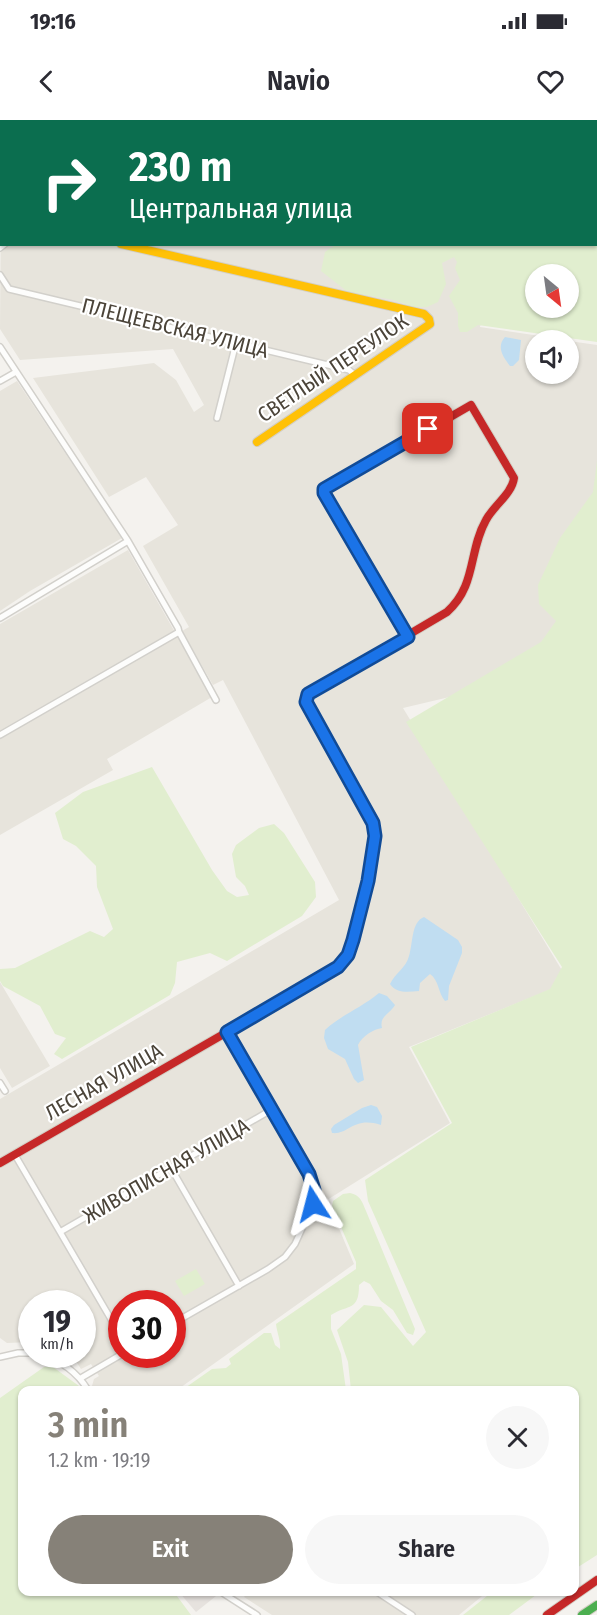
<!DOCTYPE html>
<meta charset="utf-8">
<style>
:root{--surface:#fff;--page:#f7f7f7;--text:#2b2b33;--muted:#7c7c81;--accent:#868178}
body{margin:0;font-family:"Fira Sans Condensed",sans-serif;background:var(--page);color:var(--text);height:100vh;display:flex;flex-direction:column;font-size:22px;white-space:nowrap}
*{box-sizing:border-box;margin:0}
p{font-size:20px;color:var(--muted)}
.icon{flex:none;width:33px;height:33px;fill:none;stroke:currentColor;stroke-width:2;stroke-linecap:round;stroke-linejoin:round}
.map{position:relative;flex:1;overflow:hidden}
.panel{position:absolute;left:18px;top:1266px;width:561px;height:210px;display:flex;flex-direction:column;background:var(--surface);border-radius:12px;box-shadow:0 2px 4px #0004}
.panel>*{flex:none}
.banner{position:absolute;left:0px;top:0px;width:597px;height:126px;box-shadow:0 2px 4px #0004;background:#0b6e4f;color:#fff;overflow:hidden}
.needle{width:39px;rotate:151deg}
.fabs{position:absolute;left:525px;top:144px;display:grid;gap:12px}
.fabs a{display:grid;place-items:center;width:54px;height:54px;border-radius:50%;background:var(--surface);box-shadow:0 2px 4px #0004;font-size:30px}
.speed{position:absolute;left:18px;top:1170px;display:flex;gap:12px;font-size:30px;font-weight:700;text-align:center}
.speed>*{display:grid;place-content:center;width:78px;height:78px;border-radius:50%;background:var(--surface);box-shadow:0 2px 4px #0004;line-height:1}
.speed small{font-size:15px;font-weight:400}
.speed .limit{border:9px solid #d22;background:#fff;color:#111}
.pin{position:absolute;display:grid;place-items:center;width:51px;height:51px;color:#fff;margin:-26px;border-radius:12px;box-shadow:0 3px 9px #0006}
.me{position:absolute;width:66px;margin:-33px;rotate:351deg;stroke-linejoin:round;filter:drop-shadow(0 0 4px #0008)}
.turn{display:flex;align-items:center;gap:21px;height:126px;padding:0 30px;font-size:27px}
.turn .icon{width:78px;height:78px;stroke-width:2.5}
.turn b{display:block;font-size:42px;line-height:51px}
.round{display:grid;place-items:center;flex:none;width:63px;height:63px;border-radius:32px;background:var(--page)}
.headline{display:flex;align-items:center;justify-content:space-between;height:102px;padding:0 30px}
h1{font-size:36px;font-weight:600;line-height:45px;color:var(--accent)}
.primary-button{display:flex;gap:12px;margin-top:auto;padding:12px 30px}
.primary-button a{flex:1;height:69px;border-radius:36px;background:var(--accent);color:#fff;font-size:24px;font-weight:600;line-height:69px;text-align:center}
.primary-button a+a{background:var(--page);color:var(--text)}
.status{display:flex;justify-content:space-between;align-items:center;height:42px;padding:0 30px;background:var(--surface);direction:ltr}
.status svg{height:16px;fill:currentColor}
header{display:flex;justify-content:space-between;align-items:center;height:78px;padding:0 30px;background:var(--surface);font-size:27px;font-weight:600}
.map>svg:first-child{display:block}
</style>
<div class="status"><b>19:16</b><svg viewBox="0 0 49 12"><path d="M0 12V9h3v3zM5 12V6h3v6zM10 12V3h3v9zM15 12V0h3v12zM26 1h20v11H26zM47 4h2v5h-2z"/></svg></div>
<header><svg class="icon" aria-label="back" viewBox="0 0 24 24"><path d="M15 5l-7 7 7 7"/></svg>Navio<svg class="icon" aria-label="heart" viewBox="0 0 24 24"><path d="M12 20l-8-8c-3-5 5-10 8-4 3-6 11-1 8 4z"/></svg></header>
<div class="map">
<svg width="597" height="1495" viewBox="0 0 597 1495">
<rect width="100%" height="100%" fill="#f4f2ee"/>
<!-- residential -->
<path fill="#e7e4dc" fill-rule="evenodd" d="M1 83 2 124 501 125 480 207 567 220H536V254H568L569 221 597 225V427L559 517 458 575 403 588 569 862 409 927 450 1003 327 1080 354 1144 177 1270H95L92 1266 94 1259 99 1256 91 1244 81 1249 72 1235 82 1234V1184H32L31 1222 7 1223 0 1218V979L339 780 223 560 213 565 182 511 189 507 143 426 178 405 146 357 109 377 33 258 154 243 176 260 194 292 204 285 173 229 20 240 0 209ZM122 1184H172V1234H122Z
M17 261 122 418 30 471 0 491V271Z
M128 430 212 577 107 639 113 650 0 715V504Z
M0 862 50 946 12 968 0 948Z
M248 1472H487L459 1495H272L244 1477Z"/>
<!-- industrial -->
<path fill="#e6e2de" d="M179 1472H211L216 1476 196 1492Z"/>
<!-- green -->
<path fill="#e1eecf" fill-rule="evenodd" d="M0 0H81L2 2 0 73Z
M116 0H597V222L478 205 467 212H460L458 206V193L449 176 460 160 455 148 457 142 454 137 442 143 446 164 438 182 427 187H413L394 180 348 172 321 151 325 132 335 125 596 124V2L115 1ZM536 154H568V188H536Z
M597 341V1435L575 1449 574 1270H351L348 1242 337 1210 364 1185 381 1187 413 1226 426 1212 368 1081 365 1060 452 1003 411 927 550 869 562 847 406 602 541 522 556 501 539 484 538 465 560 418 593 372Z
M152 647 212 750 227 771 237 777 249 775 245 766 236 757 232 734 236 725 259 708 274 704 284 713 315 762 316 777 302 796 227 841 210 833 177 842 175 863 170 875 62 939 54 934 66 918 55 914 40 886 3 866 0 861V849L15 848 90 811 104 817 113 809 97 767 96 746 76 726 63 719 55 693 83 672Z
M350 1073C360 1075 362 1081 366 1091L415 1209 413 1215 407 1213 393 1190 381 1181 370 1164 364 1161 359 1165C359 1191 349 1184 331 1195V1209L341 1234 346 1270H182L212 1249 226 1248 231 1244 229 1239 264 1213H271L275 1225 280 1229C281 1221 277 1213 276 1204L356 1149V1142L332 1086 333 1081 343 1074Z
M196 1149 205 1164 184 1176 175 1161Z
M44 1247H53L79 1266 82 1270H22V1472H174L191 1495H0V1278Z
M492 1472H540L509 1495H463Z"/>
<!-- water -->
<path fill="#c0ddf1" d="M505 217 521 220 519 240 513 246H510C503 237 496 227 505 217Z
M424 797 458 820 462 827V833L449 866 448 880 445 881C438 873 439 860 430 854L420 863 419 871C408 872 397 874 390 864 395 853 406 848 409 836 413 824 411 802 424 797Z
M379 873 387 876 395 885C390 894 379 896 382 908 374 909 362 916 358 925L364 960 358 963 354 959 345 939 328 929 324 918 325 910C341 895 361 888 379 873Z
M371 985 377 987 382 996 381 1005C353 996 349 1015 332 1013L331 1009 334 1005 362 988Z"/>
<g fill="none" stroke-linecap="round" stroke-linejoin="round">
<!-- street casing -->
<g stroke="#d2d0cb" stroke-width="8">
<path id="street" d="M0 128 5 124
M0 155 9 169 349 250 355 255
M0 227 128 421 178 508 179 512 216 580
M0 261 16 252
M217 298 236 223
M0 498 128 421
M0 615 179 512
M0 963 5 971
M15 1035 122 1218
M171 1048 239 1166
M60 1112 271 990
M172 1204 268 1149 285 1137 295 1124 313 1084 314 1070 308 1054 227 911
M39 1234C60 1240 77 1252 88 1270
M0 1237 18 1233H32
M81 1258 122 1234
M221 1472 257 1495
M377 1472 412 1495"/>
</g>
<!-- fast casing -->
<g stroke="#d3cfc5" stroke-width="10">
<path id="fast" d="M582 1495 597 1485"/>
</g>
<!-- slow casing -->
<g stroke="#d3cfc5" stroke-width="10">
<path id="slow" d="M121 124 424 194 429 199 430 204 257 322
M388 333 324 369V373L407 517
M306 578 305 582 373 703C378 739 363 779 355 813"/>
</g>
<!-- jam casing -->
<g stroke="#d3cfc5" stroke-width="10">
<path id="jam" d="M306 578 308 574 447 492C477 465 468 432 486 400 494 385 512 374 514 358L471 285 388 333
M0 1043 326 855C343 844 350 833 355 813
M547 1495 597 1460"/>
</g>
<!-- street -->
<use href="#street" stroke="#fdfdfc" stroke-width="5"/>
<!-- fast -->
<use href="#fast" stroke="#4caf50" stroke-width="8"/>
<!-- slow -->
<use href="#slow" stroke="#ffc107" stroke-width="8"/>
<!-- jam -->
<use href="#jam" stroke="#c62828" stroke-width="8"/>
</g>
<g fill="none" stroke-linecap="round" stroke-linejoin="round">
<!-- route casing -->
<g stroke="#114b97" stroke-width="15">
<path id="route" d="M313 1084 314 1070 309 1054 227 912 338 847 348 835 353 820 368 761 375 716 373 703 306 582 308 574 408 517 324 373V369L428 309"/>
</g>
<!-- route -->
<use href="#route" stroke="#1a73e8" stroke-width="10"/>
</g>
<g text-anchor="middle" stroke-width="4.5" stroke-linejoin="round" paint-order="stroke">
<!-- street labels -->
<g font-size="21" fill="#4b4439" stroke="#fff">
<text transform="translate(175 208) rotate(14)" y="7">ПЛЕЩЕЕВСКАЯ УЛИЦА</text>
<text transform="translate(333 248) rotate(-34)" y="7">СВЕТЛЫЙ ПЕРЕУЛОК</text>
<text transform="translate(104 962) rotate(-30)" y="7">ЛЕСНАЯ УЛИЦА</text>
<text transform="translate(166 1051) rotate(-30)" y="7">ЖИВОПИСНАЯ УЛИЦА</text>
</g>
</g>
</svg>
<div class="fabs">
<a><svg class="needle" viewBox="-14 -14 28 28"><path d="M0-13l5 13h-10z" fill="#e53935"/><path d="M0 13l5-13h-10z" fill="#7c7c81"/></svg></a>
<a><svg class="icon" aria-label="sound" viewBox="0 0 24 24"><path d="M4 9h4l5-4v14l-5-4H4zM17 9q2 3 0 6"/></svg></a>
</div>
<div class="speed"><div>19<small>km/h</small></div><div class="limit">30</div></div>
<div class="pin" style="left:428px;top:309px;background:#d93025"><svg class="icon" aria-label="arrive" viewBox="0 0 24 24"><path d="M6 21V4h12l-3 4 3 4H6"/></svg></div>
<svg class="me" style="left:313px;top:1084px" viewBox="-20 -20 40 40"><path d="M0-17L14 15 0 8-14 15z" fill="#1a73e8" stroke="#fff" stroke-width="4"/></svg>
<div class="banner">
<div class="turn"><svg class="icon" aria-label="right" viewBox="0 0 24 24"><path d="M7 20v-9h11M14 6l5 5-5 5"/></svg><div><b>230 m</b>Центральная улица</div></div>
</div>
<section class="panel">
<div class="headline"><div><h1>3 min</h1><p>1.2 km · 19:19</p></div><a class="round"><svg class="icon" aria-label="close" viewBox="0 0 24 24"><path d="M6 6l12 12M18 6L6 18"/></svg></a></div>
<div class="primary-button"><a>Exit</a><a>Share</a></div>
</section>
</div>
